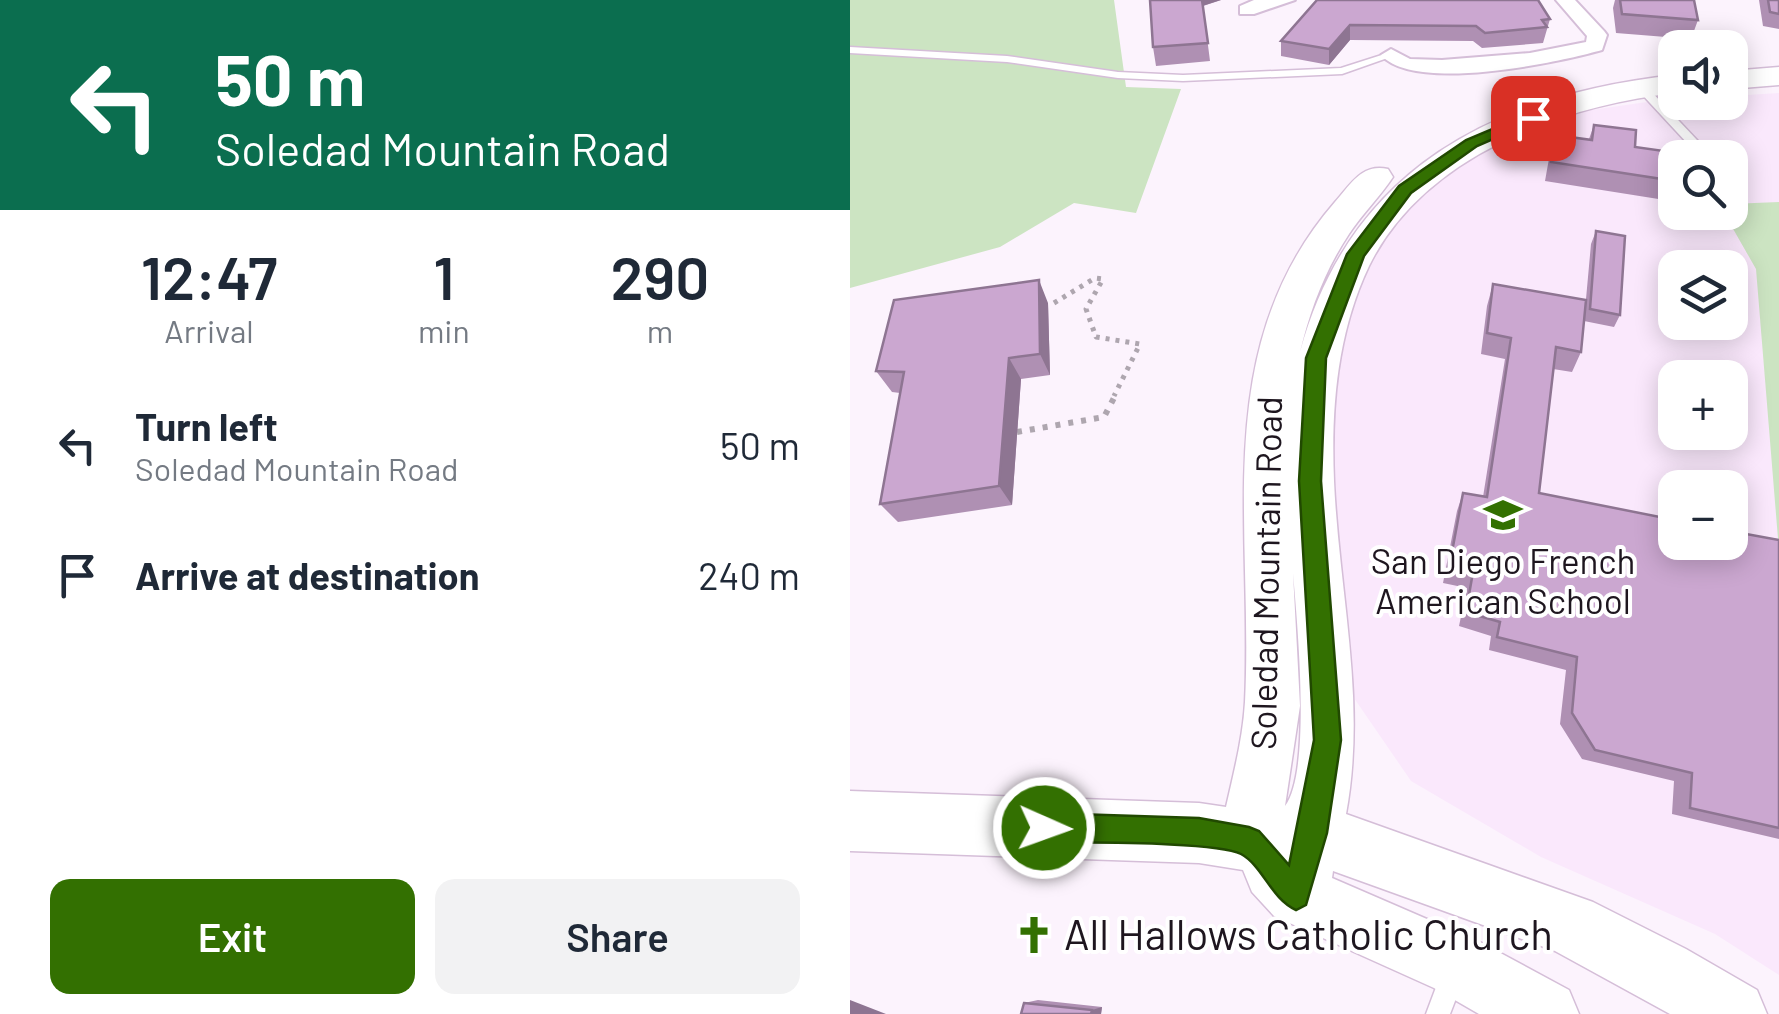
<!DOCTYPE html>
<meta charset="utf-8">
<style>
:root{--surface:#fff;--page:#f2f2f3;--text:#1f2937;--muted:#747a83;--accent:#337001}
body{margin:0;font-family:Barlow,sans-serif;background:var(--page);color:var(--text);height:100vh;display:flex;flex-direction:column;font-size:38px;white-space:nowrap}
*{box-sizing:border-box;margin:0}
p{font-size:32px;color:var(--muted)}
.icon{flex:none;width:55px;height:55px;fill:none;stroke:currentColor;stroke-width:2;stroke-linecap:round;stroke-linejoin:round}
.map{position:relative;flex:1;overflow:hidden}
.details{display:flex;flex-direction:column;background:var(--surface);width:850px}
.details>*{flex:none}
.guide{background:#0b6e4f;color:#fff;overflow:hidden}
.tools{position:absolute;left:808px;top:30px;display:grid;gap:20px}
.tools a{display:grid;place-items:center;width:90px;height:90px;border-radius:20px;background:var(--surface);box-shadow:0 5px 25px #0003;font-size:50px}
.pin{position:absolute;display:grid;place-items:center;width:85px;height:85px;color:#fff;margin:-42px;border-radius:20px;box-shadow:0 5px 15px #0006}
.me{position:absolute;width:110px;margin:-55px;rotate:92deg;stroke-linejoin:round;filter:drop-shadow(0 0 8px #0008)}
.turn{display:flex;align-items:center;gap:35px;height:210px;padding:0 50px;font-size:45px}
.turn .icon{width:130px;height:130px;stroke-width:2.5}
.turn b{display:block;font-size:70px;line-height:85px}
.eta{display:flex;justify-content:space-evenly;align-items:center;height:170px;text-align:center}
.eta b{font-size:60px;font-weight:600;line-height:70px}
.action{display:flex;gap:20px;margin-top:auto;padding:20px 50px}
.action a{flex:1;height:115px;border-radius:20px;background:var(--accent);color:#fff;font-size:40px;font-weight:600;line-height:115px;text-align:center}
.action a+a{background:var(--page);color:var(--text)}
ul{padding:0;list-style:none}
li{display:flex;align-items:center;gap:30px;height:130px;padding:0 50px}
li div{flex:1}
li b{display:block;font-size:38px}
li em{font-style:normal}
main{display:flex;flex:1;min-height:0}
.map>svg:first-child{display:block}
</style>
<main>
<section class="details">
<div class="guide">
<div class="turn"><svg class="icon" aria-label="left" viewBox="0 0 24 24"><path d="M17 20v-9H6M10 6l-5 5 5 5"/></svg><div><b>50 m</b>Soledad Mountain Road</div></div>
</div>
<div class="eta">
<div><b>12:47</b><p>Arrival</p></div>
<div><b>1</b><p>min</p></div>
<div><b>290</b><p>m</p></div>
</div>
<ul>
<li><svg class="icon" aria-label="left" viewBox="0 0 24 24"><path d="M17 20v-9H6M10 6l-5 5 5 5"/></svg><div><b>Turn left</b><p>Soledad Mountain Road</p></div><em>50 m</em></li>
<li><svg class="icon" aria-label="arrive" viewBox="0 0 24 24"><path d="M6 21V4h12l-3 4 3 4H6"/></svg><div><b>Arrive at destination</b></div><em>240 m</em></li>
</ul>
<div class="action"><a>Exit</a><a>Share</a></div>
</section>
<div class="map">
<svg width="929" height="1014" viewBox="0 0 929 1014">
<rect width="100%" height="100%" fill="#fcf3fd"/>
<!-- built -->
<path fill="#fae8fc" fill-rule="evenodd" d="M929 93V975L865 934 691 857 561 781 504 698 474 454 487 315 530 234 590 181 651 140 720 113 825 98V102H880V96ZM825 158H880V212H825ZM825 268H880V322H825ZM825 378H880V432H825ZM825 488H880V542H825Z"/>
<!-- green -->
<path fill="#cce4c2" d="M0 0H264L276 87 331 89 286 213 224 203 150 247 0 288Z
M929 202V551L906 269 874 213 880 212V204Z"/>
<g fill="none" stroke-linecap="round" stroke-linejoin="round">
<!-- lane casing -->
<g stroke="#d5bed8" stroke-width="3">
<path id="lane" d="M0 47 157 56 268 72 333 75 491 68 541 52 546 55 492 74 333 81 268 78 157 62 0 53Z
M787 85H795L864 158H851L787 89Z
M880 176 889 181V187H880Z
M603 963 612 966 615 975 600 1014H576L594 966Z"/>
</g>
<!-- street casing -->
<g stroke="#d5bed8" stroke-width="4">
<path id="street" d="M404 0H445L404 14H390V6Z
M706 0H725L754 31 757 35 752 50C706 63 565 93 531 55L541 49 560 59 592 60 680 53 736 42 737 36Z"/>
</g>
<!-- secondary casing -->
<g stroke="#d5bed8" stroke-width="3">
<path id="secondary" d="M929 67V85L880 89V71Z
M825 75V93C711 106 573 156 519 266 487 333 481 408 484 481 489 594 517 701 496 814L743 902 836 949 907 990 917 1014H820L705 951 483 871 482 878 630 942 719 990 729 1014H629L584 988 424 916 402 892 393 870 349 863 0 851V791L349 803 376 807C384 772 393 737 395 702 404 528 358 348 485 202 501 184 512 163 538 169L543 177C530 197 512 214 499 234 475 270 460 310 450 352 500 168 645 95 825 75ZM443 573C447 621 462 771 435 806L450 706Z"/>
</g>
<!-- path-far1 -->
<path stroke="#aea6af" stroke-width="5" stroke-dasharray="4 6" stroke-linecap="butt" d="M204 303 245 278 253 279 236 309 246 337 290 344 264 396"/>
<!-- path -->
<path stroke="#aea6af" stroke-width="6" stroke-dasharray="5 8" stroke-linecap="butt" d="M167 432 254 417 266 394"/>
<!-- lane -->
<use href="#lane" fill="#fff" fill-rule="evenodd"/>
<!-- street -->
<use href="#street" fill="#fff" fill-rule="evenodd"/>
<!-- secondary -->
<use href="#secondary" fill="#fff" fill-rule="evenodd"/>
</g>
<!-- wall -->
<path fill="#af90b3" d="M300 0H371L353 6 360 61 306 66 303 47Z
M467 0 700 19 693 43 632 48 623 41 500 40 479 65 431 56V41Z
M765 0H844L848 20 841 39 766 33 763 8Z
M909 0H929V29L913 26Z
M744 125 785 147 825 158V193L821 201 695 181 700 153 705 135 739 139Z
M746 231 770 315 764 327 734 321 741 244Z
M643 284 731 352 722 372 703 369 689 493 929 540V839L822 814 824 781 732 759 710 724 716 670 639 650 641 636 609 626 617 588 593 583 607 511 613 493 633 497 655 359 631 354 637 306Z
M198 303 200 375 171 379 162 505 48 522 30 504 50 393 42 392 26 371Z
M188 1000 252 1007 251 1014H171L174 1003Z"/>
<!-- shaded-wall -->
<path fill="#8e7592" d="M345 0H371L346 8Z
M500 25V40L479 65V49Z
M189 280 198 303 200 375 190 354Z
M159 358 171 379 162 505 149 486Z
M0 1000 36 1014H0Z
M252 1007 251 1014H241L242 1010Z"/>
<!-- building -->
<path fill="#cba7d0" stroke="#8e7592" stroke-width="2.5" d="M300 0H352L358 43 303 47Z
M467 0H688L700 19 692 20 697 27 635 33 626 26 500 25 479 49 431 41Z
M770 0H844L848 20 772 14Z
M918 0H929V14L920 12Z
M744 125 786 130 785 147 828 153V158H825V181L701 162 705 135 742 140Z
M746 231 775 236 770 315 740 309Z
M189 280 190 354 159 358 149 486 30 504 54 372 26 371 44 300Z
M643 284 736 300 731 352 706 347 689 493 825 520V542H880V531L929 540V828L840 808 842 773 745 750 722 713 727 657 647 637 650 622 616 612 623 572 599 568 613 493 637 497 661 338 637 333Z
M174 1003 242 1010 241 1014H171Z"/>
<!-- route -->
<path fill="#337001" stroke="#214901" stroke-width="2.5" d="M678 114 691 118 627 146 561 193 514 256 476 358 471 481 491 740 477 833 456 905 446 910C421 899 413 866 391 854 365 841 231 843 194 842L184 838 180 828 184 817 194 813 349 818 399 827 409 831 439 865 464 740 449 481 456 358 497 254 549 186 616 140Z"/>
<!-- icons -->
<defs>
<g id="school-bare" transform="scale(3)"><path d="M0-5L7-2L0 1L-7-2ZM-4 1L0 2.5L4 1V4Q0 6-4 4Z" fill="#337001" stroke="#fff" stroke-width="2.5" paint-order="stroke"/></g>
<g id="church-bare" transform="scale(3)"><path d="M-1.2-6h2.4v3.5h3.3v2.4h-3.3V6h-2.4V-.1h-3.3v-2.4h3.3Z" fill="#337001" stroke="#fff" stroke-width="2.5" paint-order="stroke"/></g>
</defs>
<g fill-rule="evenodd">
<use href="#school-bare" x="653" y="515"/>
<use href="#church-bare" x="184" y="935"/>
</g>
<g text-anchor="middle" stroke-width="8" stroke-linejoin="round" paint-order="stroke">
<!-- poi labels -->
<g font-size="35" fill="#1e161f" stroke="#fff">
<text x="653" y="574">San Diego French<tspan x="653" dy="40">American School</tspan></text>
</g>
<!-- street labels -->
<g font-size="35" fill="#1e161f" stroke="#fff">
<text transform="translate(417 573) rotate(-89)" y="12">Soledad Mountain Road</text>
</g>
<!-- near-poi labels -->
<g font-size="42" fill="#1e161f" stroke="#fff" text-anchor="start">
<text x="214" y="950">All Hallows Catholic Church</text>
</g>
</g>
</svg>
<div class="tools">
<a><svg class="icon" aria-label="sound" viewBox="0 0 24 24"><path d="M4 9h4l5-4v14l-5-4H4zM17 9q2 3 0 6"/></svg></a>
<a><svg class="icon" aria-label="search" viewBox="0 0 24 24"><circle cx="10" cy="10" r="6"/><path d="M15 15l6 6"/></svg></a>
<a><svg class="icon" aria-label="layers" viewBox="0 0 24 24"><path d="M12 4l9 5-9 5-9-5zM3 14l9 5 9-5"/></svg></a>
<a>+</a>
<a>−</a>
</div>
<div class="pin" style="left:683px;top:118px;background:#d93025"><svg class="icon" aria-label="arrive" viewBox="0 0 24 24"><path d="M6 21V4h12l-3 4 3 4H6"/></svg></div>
<svg class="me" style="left:194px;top:828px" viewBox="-20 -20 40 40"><circle r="17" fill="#337001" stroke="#fff" stroke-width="3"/><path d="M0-11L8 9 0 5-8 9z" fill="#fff"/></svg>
</div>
</main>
